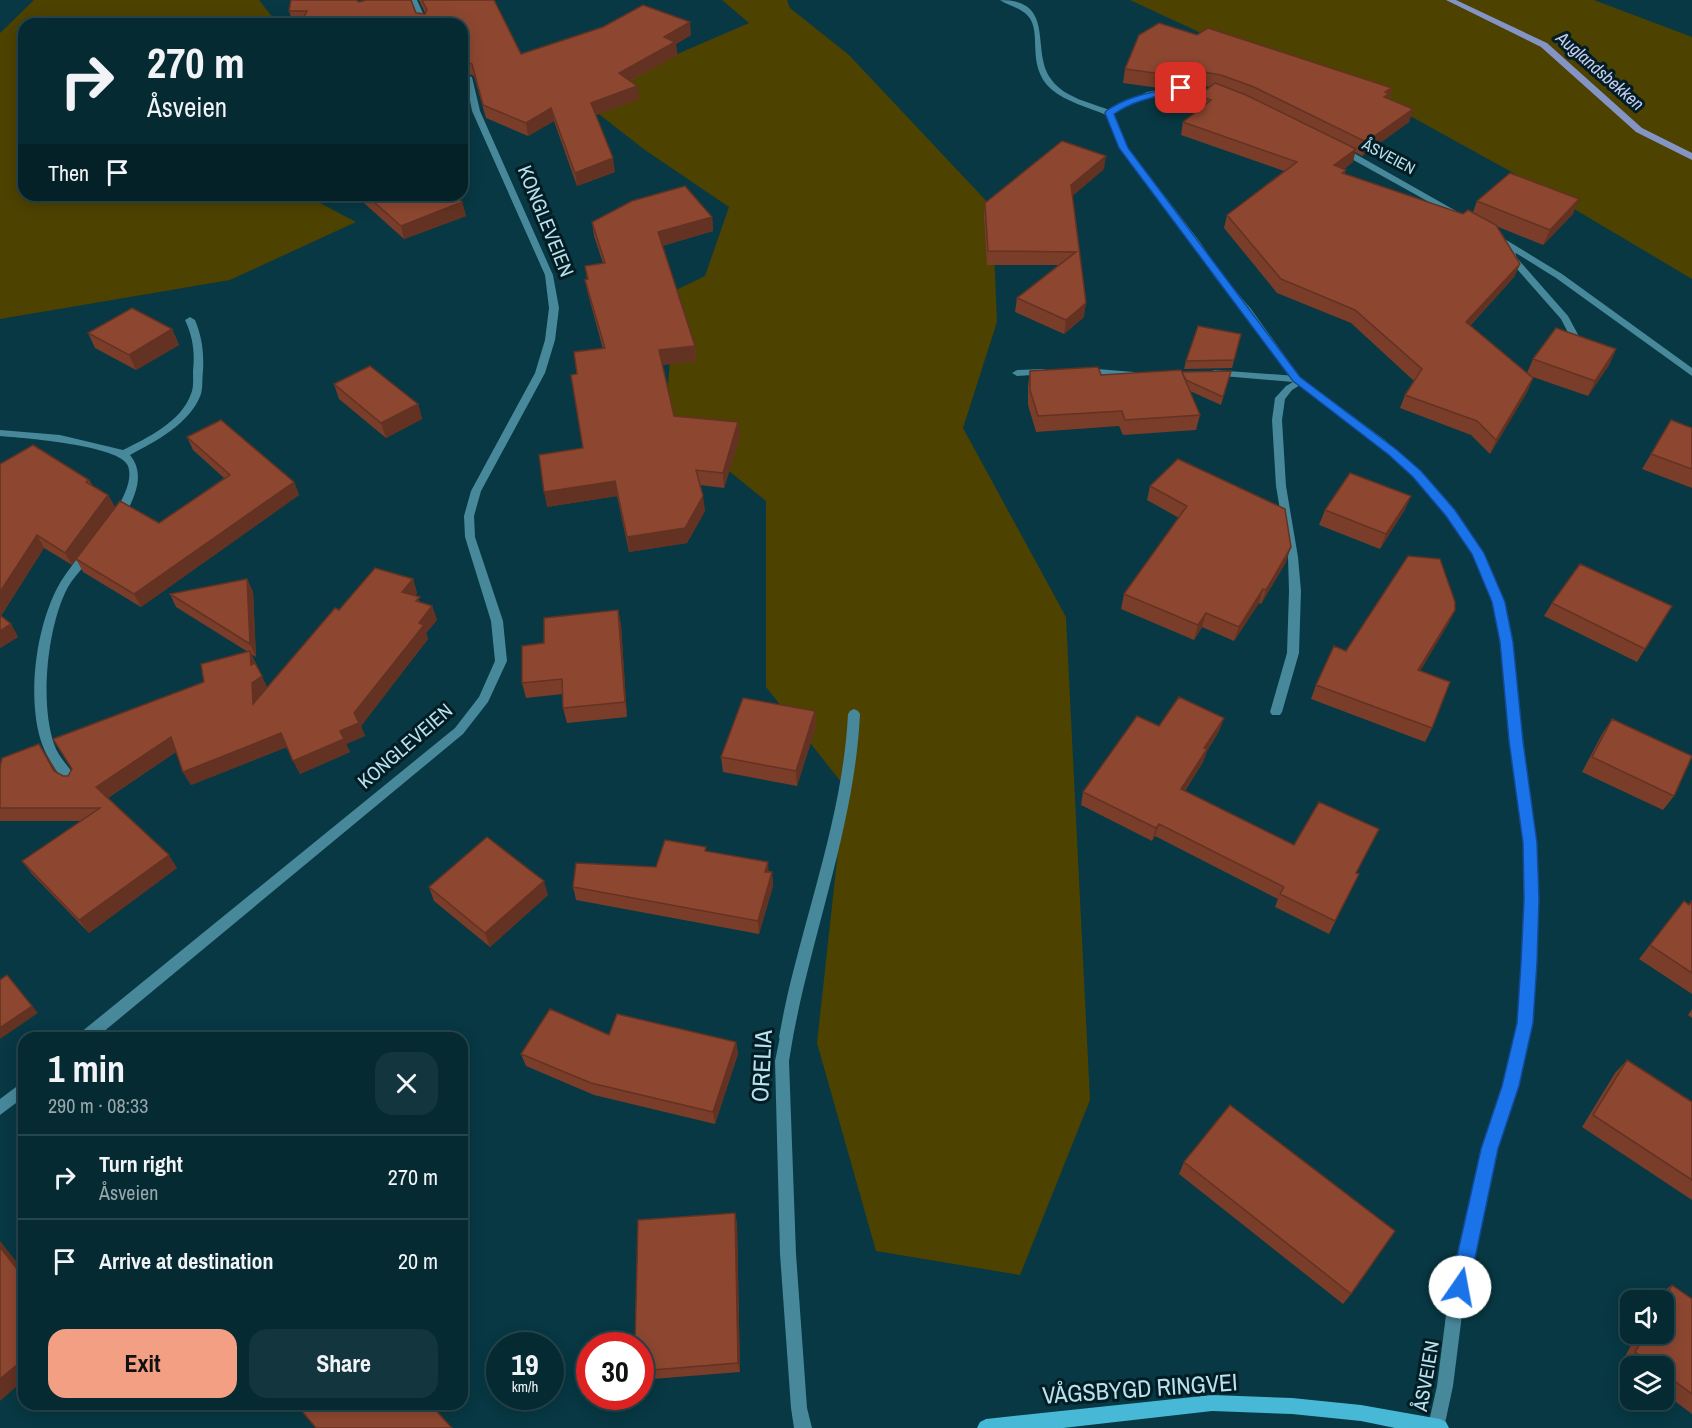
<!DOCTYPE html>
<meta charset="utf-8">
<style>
:root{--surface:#052a32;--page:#13363e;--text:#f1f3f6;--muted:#97a7ac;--line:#26464d;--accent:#f39f84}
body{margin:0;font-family:"Archivo Narrow",sans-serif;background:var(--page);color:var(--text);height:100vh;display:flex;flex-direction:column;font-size:22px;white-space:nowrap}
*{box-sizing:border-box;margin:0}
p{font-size:20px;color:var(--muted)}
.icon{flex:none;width:33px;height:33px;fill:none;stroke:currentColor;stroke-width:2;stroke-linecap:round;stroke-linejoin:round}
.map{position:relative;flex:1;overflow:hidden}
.drawer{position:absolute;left:18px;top:1032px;width:450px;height:378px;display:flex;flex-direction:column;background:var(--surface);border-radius:18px;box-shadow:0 3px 15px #0003,0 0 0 2px var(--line)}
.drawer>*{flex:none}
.guide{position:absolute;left:18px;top:18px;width:450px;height:183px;border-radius:18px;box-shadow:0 3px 15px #0003,0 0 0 2px var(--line);background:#052a32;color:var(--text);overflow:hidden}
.buttons{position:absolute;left:1620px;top:1290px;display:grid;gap:12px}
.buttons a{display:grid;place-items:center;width:54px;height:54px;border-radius:12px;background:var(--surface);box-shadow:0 3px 15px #0003,0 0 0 2px var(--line);font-size:30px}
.speed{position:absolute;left:486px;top:1332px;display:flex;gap:12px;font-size:30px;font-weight:700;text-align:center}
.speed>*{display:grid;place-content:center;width:78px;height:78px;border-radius:50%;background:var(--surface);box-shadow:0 3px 15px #0003,0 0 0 2px var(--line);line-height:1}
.speed small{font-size:15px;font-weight:400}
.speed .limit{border:9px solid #d22;background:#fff;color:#111}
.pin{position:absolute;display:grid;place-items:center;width:51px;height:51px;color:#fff;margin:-26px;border-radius:12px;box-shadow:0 3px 9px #0006}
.me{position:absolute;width:66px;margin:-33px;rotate:12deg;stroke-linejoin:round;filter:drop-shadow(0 0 4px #0008)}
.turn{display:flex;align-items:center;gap:21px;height:126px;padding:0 30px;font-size:27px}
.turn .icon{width:78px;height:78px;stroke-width:2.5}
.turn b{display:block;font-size:42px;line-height:51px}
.then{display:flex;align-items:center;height:57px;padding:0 30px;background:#0003;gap:12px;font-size:22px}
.round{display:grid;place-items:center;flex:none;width:63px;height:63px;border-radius:18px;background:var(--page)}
.overview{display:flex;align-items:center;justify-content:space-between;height:102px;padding:0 30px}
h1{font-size:36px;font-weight:700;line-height:45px}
.primary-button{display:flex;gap:12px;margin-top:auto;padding:12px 30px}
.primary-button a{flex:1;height:69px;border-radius:18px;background:var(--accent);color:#111;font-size:24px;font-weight:700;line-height:69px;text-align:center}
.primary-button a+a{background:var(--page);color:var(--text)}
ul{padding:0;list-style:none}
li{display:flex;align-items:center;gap:18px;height:84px;padding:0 30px;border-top:2px solid var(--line)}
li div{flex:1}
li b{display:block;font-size:22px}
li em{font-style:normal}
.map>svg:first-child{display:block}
</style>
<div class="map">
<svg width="1692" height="1428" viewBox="0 0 1692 1428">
<rect width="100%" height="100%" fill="#073843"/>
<!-- green -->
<path fill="#4d4200" d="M34 0H259L278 24H24V195H305L356 222 230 280 0 319V33Z
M722 0H787L790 8 849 55 992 207 997 322 963 428 1066 617 1090 1100 1020 1275 876 1251 817 1043 845 787 766 687V501L665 419 676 290 705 276 729 207 645 150 582 101 661 61 749 23Z
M1130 0H1594L1692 37V279L1517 175 1383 101 1231 47Z"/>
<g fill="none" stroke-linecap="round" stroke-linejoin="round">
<!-- stream -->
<path fill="#8394c5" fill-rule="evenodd" d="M1446 0H1456L1547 43 1642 128 1692 153V160L1636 132 1541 47Z"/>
<!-- lane -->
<path fill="#47889a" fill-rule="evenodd" d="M411 0H417L428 24H420Z
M1000 0C1057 0 1030 50 1051 79 1064 98 1092 103 1112 111V115H1106C1088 107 1066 102 1051 89 1025 65 1043 33 1028 16 1020 7 1008 6 1000 0Z
M1512 251 1515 252 1517 258 1568 316 1582 342 1580 344H1574L1561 319 1510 261 1508 254Z
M190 317 195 320C202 337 204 352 203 371 202 378 203 387 201 394 190 424 156 441 130 455 147 476 133 500 122 521H114L113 518C119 503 134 483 128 466 121 445 22 438 0 436V430L60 435 123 450C147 438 181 422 191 394 194 387 193 378 193 371 195 352 193 337 185 320Z
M1085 368 1134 372 1139 375 1134 378 1082 373 1080 371Z
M1044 369 1049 372 1047 374 1017 376 1012 373 1017 370Z
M1214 370 1297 376 1305 382 1292 390 1285 399 1282 420 1286 486 1298 557 1301 591 1299 653 1282 712 1280 715H1272L1270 712 1287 653 1289 591 1288 557 1276 486 1272 420 1275 398 1286 386 1293 382 1211 375 1209 373Z
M90 548 95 552C86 566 72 577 65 593 47 632 40 703 54 744 59 759 72 769 79 783L77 787C68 790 65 782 60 776 53 766 46 755 42 744 25 696 37 611 68 571 74 563 81 552 90 548Z
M854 709 858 711 860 714C855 822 813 931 793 1037L791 1042 786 1043 781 1042 779 1037 784 1011C805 913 843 815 848 714L850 711Z"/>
<!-- street -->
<path fill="#47889a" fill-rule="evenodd" d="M465 75 472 77 480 111 553 275 559 308 555 340 545 373 481 491 474 516 475 537 503 621 507 661 488 702 463 734 96 1038H78L80 1033 455 728 479 697 495 661 491 621 465 537 464 516 471 491 535 373 545 340 549 308 545 275 472 111Z
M1179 86 1208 89 1226 95 1222 97C1181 86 1150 92 1113 114L1128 148 1200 242 1222 275 1251 309 1300 377 1385 440 1421 472 1455 510 1483 553 1504 602 1513 642 1522 741 1536 843 1539 899 1532 1023 1517 1086 1498 1149 1481 1224 1463 1307 1453 1386 1444 1428H1428V1426L1437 1386 1447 1307 1465 1224 1482 1149 1503 1086 1518 1023 1525 899 1524 843 1510 741 1501 642 1492 602 1473 554 1447 516 1413 476 1377 444 1294 381 1245 313 1216 279 1194 245 1121 150 1105 113 1106 111 1147 92Z
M1339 148H1345L1472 220 1465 222 1339 152Z
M1493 232 1562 274 1692 368V376L1556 278 1490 237 1489 235Z
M786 1031 791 1032 793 1037 789 1061 796 1254 807 1408 812 1428H794L791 1408 780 1254 775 1061 781 1032Z
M24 1081V1097L0 1115V1099Z"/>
<!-- secondary -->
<path fill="#47b8d6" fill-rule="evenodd" d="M1212 1395 1292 1398 1361 1405 1440 1419 1446 1422 1449 1428H1395L1361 1421 1292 1414 1212 1411 1063 1428H977L980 1422 986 1419Z"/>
</g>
<!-- wall -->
<path fill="#793d2a" d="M419 0H494L521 54 691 35 676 44 677 55 630 81 639 99 596 115 615 172 577 186 554 121 528 136 486 118 474 76 466 73 463 75 470 112 463 109 462 110V24L293 23 289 11 425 13Z
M1197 35 1392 88 1389 99 1413 109 1409 122 1362 156 1355 152 1353 162 1344 169 1345 174 1463 214 1473 212 1477 201 1573 214 1543 245 1496 226 1520 264 1514 277 1470 326 1527 373 1533 359 1616 349 1609 365 1588 396 1530 376 1533 378 1527 392 1490 454 1471 435 1400 408 1405 395 1414 381 1351 323 1277 293 1224 228 1227 215 1284 171 1181 135 1183 122 1198 110 1196 109 1198 96 1210 87 1183 83 1159 88 1123 83 1125 69Z
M1104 169 1072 196 1084 317 1064 334 1015 312 1017 298 1058 265H987L984 216 985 203Z
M355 195H454L462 202 466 216 404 239Z
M712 217 713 231 662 246 695 346 696 361 662 365 674 416 738 422 740 437 724 488 700 485 705 511 687 543 629 552 617 496 547 507 583 448 577 374 603 349 588 294 585 280 587 279 585 266 603 263 594 236 592 222Z
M172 329 179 345 136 370 95 348 88 333Z
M1241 334 1232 368 1184 369 1186 361Z
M1030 371 1101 375 1231 371 1221 405 1190 391 1200 415 1196 430 1123 435 1119 426 1036 432 1028 405V386Z
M334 384 418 404 422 419 386 438 339 399Z
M1692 428V488L1642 469 1651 454Z
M187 437 294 482 299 495 141 607 83 572 76 559 72 565 44 548 1 616 11 624 18 637 0 648V464L89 480 93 486 108 495 115 507 88 542 159 523 224 478 193 450Z
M1150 486 1286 562 1261 604 1259 603 1234 641 1202 627 1194 640 1121 609 1124 594 1179 518 1147 500Z
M1411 496 1404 511 1380 549 1319 525 1325 510Z
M247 579 253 592 256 657 251 654 267 687 339 610 413 579 417 593 415 596 421 603 432 606 437 620 426 633 428 639 361 726 365 736 346 744 350 752 300 774 287 747 191 785 183 772 176 752 108 798 177 868 89 933 32 874 22 861 81 821H0V767L39 744 57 772 63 776H68L248 652 176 607 170 594Z
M1552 603 1672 606 1637 662 1544 616Z
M618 610 621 625 627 717 567 723 563 708V694L526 698 522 683 544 643Z
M1455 610 1448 624 1420 671 1432 728 1425 742 1311 699 1316 685 1346 651Z
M815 711 816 726 797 786 723 772 721 757Z
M1224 718 1219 731 1207 751 1203 762 1185 791 1294 845 1359 874 1329 934 1275 907 1278 899 1155 836 1152 841 1081 805 1083 792 1159 726Z
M1612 719 1674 796 1663 810 1582 772 1602 734Z
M707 851 772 872 773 886 759 934 576 900 573 887 656 867Z
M429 887 548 895 490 947 434 901Z
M1692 900V994L1639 959 1684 901 1689 904Z
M1692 1009V1018L1688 1015Z
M609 1035 736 1042 738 1054 715 1124 594 1095 526 1066 521 1054Z
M1627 1060 1692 1102V1200L1582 1127 1615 1073Z
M1184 1162 1351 1294 1343 1304 1179 1174Z
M735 1213 737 1224 740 1372 640 1380V1346Z
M1672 1285 1692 1299V1414L1664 1393V1366H1630V1368L1622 1362 1637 1334H1664V1300H1656L1658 1295Z"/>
<!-- shaded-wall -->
<path fill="#633222" d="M690 22 691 35 676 44 677 55 620 86 619 73 664 37Z
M463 60 466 73 463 75 470 112 462 72V61Z
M1186 69 1183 83 1159 88 1162 74Z
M637 86 639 99 593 116 591 103Z
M1392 88 1388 101 1380 111 1385 92Z
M551 108 554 121 528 136 526 123Z
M1413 109 1409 122 1362 156 1366 142Z
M1356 149 1353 162 1330 178 1334 165Z
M1106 156 1104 169 1069 199 1071 185Z
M613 158 615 172 577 186 575 173Z
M1579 199 1573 214 1543 245 1550 230Z
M462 202 466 216 404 239 401 226Z
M712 217 713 231 659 247 658 232Z
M1520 264 1514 277 1460 336 1466 322Z
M1086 303 1084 317 1064 334 1066 320Z
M172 329 179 345 136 370 129 355Z
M695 346 696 361 661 365 659 350Z
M1616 349 1609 365 1588 396 1595 381Z
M1533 378 1527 392 1490 454 1496 440Z
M418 404 422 419 386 438 381 423Z
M738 422 740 437 724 488 723 473Z
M615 481 617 496 547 507 544 492Z
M294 482 299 495 141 607 134 594Z
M108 495 115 507 72 565 65 553Z
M703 496 705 511 687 543 629 552 627 537Z
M1411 496 1404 511 1380 549 1386 534Z
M37 535 44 548 0 617V592Z
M1291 547 1286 562 1261 604 1266 590Z
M247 579 253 592 256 657 250 644Z
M413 579 417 593 407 605 402 592Z
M1263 589 1259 603 1234 641 1239 627Z
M432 606 437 620 426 633 428 639 361 726 365 736 346 744 350 752 300 774 293 761 340 731 354 713 419 623Z
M618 610 621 625 627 717 625 702Z
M1455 610 1448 624 1412 684 1418 670Z
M1206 613 1202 627 1194 640 1198 625Z
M11 624 18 637 0 648V631Z
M250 651 257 665V678L251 665Z
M262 676 268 690 258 697 259 718 253 704 252 683Z
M815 711 816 726 797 786 796 771Z
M1224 718 1219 731 1207 751 1203 762 1177 802 1181 789 1204 748Z
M281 733 287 747 191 785 183 772Z
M171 737 179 750 104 800 96 787Z
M39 744 48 757 63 784 54 771Z
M1159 824 1155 836 1152 841 1156 828Z
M169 855 177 868 89 933 79 920Z
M768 862 769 875 765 872Z
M772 872 773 886 759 934 758 921Z
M544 881 548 895 490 947 485 933Z
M7 975 38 1013 0 1039V1028Z
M736 1042 738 1054 715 1124 713 1112Z
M735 1213 737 1224 740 1372 738 1363Z
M0 1241 24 1271V1278L0 1247Z
M24 1359V1380L0 1401V1379Z"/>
<!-- building -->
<path fill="#8d4731" stroke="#633222" stroke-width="1.5" d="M291 0H356L359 2 367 0H411L416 13 425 14 427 10 422 0H494L521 54 603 27 643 5 690 22 664 37 675 42 619 73 637 86 591 103 613 158 575 173 551 108 526 123 483 105 472 64 463 60 462 61V24H300L307 11H289Z
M1159 23 1197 35 1208 28 1392 88 1385 92 1389 94 1384 97 1413 109 1366 142 1254 87 1221 75 1186 69 1162 74 1125 69 1139 35Z
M462 72 467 99 462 97Z
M1215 83 1246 95 1356 149 1334 165 1346 170 1342 173 1463 214 1468 210 1496 225 1520 264 1466 322 1533 378 1496 440 1477 421 1405 395 1422 369 1355 310 1281 279 1227 215 1297 162 1183 122 1211 100 1198 96Z
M1062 141 1106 156 1071 185 1086 303 1066 320 1017 298 1076 252 988 251 985 203Z
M1510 173 1579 199 1550 230 1477 201Z
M685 186 712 217 658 232 695 346 659 350 674 416 738 422 723 473 696 470 703 496 685 528 627 537 615 481 544 492 539 455 583 448 571 375 577 374 574 352 605 348 585 280 588 279 585 266 605 263 592 222 632 201Z
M366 195H454L462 202 401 226Z
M132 308 172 329 129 355 88 333Z
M1198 326 1241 334 1234 360 1186 361Z
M1556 328 1616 349 1595 381 1533 359Z
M370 366 418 404 381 423 334 384Z
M1098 367 1101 375 1181 370 1200 415 1125 420 1122 411 1038 416 1030 390V371Z
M1231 371 1223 397 1186 380 1182 372Z
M221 420 294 482 134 594 76 559 120 501 159 523 230 475 187 437Z
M1671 420 1692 428V469L1651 454Z
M33 445 89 480 86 482 108 495 65 553 37 535 0 592V464Z
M1178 459 1285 509 1291 547 1266 590 1263 589 1239 627 1206 613 1198 625 1124 594 1187 506 1150 486Z
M1350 473 1411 496 1386 534 1325 510Z
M1408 556 1440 559 1455 602V610L1418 670 1450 682 1432 728 1316 685 1334 646 1346 651Z
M1580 564 1672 606 1645 649 1552 603Z
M375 568 413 579 402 592 420 597 416 601 432 606 419 623 424 625 354 713 359 723 340 731 344 739 293 761 281 733 183 772 171 737 96 787 169 855 79 920 22 861 100 808H0V767L2 758 39 744 54 771 63 776H68L72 769 53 739 204 682 201 664 250 651 251 665 255 663 262 676 252 683 253 704 335 608 339 610Z
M247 579 250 644 170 594Z
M618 610 625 702 563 708 562 679 522 683V646L544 643V618Z
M0 615 11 624 0 631Z
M1179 697 1224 718 1204 748 1207 749 1181 789 1294 845 1319 802 1379 829 1356 873 1359 874 1335 921 1280 894 1284 887 1159 824 1156 828 1083 792 1137 716 1159 726Z
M743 698 815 711 796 771 721 757Z
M1612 719 1692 756 1674 796 1592 757Z
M487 837 544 881 485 933 429 887Z
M665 840 706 847 705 851 768 862 765 872H772L758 921 573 887 576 863 656 867Z
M1684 901 1689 905 1692 901V973L1650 945Z
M7 975 32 1006 0 1028V980Z
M550 1009 609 1035 617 1014 736 1042 713 1112 591 1083 521 1054Z
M1627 1060 1692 1102V1180L1593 1115Z
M1230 1105 1395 1231 1351 1294 1184 1162Z
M735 1213 738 1363 640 1371V1346H635L638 1220Z
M0 1247 24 1278V1359L0 1379Z
M1672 1285 1692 1299V1394L1664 1373V1366H1655L1635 1352 1646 1334H1664V1301Z
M296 1404H430L452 1428H316Z"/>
<!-- route -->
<path fill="#1a73e8" stroke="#114b97" stroke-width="1.5" d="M1181 86 1186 88 1184 90C1159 96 1136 99 1114 114L1128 148 1300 377 1397 450 1421 471 1455 510 1484 553 1505 602 1513 642 1523 741 1537 843 1539 899 1537 963 1533 1023 1519 1086 1498 1149 1469 1287 1466 1293 1460 1296 1453 1293 1450 1287 1481 1149 1502 1086 1517 1023 1521 963 1524 899 1523 843 1509 741 1500 642 1492 602 1472 554 1446 516 1413 477 1389 455 1293 381 1119 148 1105 113 1106 111C1129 95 1154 92 1181 86Z"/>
<g text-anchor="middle" stroke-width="6" stroke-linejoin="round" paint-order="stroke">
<!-- far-street labels -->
<g font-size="16" fill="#bae1ed" stroke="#031d24">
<text transform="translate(1389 156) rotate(28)" y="6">ÅSVEIEN</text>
</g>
<!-- far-water labels -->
<g font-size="18" font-style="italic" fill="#c6ccf1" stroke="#031d24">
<text transform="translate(1600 71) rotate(41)" y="6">Auglandsbekken</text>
</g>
<!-- street labels -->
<g font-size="20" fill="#bae1ed" stroke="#031d24">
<text transform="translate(546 221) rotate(68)" y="7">KONGLEVEIEN</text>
<text transform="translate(405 746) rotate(-41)" y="7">KONGLEVEIEN</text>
<text transform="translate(1426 1376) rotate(-80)" y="7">ÅSVEIEN</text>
</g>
<!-- near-street labels -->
<g font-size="24" fill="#bae1ed" stroke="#031d24">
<text transform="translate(762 1066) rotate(-87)" y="8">ORELIA</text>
<text transform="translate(1140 1389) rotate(-4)" y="8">VÅGSBYGD RINGVEI</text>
</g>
</g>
</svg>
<div class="buttons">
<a><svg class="icon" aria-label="sound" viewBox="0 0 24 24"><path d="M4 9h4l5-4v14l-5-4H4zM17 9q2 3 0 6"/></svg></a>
<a><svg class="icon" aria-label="layers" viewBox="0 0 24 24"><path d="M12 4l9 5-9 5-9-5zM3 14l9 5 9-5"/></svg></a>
</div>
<div class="speed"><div>19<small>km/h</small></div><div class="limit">30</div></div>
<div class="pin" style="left:1181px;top:88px;background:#d93025"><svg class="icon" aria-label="arrive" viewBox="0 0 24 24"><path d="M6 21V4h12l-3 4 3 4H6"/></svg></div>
<svg class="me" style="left:1460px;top:1287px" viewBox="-20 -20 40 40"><circle r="19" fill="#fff"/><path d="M0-13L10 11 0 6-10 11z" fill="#1a73e8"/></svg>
<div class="guide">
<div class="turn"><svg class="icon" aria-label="right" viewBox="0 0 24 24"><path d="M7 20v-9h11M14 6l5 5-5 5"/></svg><div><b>270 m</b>Åsveien</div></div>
<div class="then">Then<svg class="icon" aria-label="arrive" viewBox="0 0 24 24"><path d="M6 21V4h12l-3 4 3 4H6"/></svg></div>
</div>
<section class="drawer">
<div class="overview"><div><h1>1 min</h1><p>290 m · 08:33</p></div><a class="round"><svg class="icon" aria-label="close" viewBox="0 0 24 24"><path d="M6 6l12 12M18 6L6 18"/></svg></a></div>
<ul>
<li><svg class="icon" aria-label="right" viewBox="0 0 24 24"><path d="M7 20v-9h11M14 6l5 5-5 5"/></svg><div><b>Turn right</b><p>Åsveien</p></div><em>270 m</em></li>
<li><svg class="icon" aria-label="arrive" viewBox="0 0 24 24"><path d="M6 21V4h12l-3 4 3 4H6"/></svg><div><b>Arrive at destination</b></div><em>20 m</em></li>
</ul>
<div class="primary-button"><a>Exit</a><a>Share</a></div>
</section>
</div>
